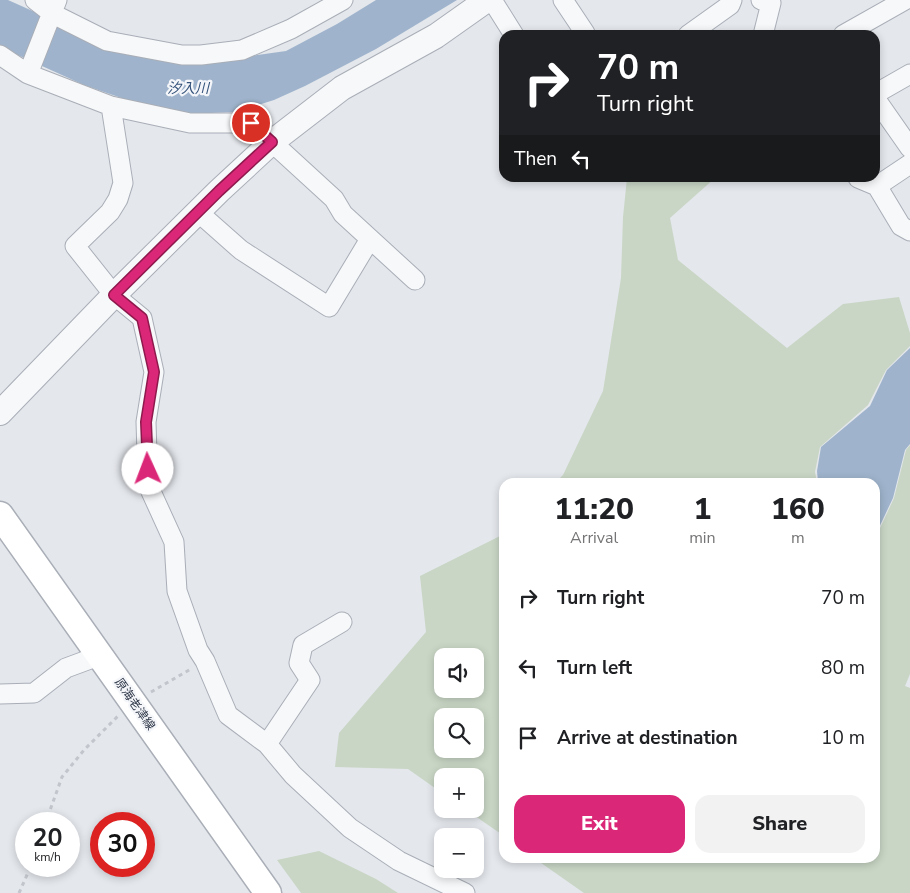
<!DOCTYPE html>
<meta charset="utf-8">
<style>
:root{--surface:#fff;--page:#f2f2f2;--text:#202124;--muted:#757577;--accent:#db2777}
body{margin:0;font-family:"Nunito Sans","Noto Sans JP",sans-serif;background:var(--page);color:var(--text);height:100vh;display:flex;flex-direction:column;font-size:19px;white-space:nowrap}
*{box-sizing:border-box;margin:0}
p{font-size:16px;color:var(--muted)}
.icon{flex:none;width:28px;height:28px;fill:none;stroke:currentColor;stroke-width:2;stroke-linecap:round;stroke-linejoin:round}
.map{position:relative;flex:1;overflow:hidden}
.sheet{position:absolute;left:499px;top:478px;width:381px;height:385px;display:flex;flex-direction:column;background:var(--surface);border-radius:15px;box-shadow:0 2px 8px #0003}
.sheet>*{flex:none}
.top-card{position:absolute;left:499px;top:30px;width:381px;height:152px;border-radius:15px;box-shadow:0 2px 8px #0003;background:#202124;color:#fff;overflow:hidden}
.fabs{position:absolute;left:434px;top:648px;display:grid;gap:10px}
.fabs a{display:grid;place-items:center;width:50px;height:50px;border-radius:10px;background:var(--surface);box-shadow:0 2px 8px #0003;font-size:25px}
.speed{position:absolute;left:15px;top:812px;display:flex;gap:10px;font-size:25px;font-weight:700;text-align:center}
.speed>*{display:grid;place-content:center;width:65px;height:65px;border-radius:50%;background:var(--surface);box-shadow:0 2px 8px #0003;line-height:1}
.speed small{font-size:12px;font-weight:400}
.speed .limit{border:8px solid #d22;background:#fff;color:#111}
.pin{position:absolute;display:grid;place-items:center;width:42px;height:42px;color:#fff;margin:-21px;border:2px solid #fff;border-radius:50%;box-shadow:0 1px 5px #0007}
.me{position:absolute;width:55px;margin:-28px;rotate:358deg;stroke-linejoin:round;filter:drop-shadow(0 0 4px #0008)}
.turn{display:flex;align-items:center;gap:18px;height:105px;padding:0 15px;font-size:22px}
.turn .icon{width:65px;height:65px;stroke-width:2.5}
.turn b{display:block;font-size:35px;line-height:42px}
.then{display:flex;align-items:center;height:48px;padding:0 15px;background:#0003;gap:10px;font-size:19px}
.eta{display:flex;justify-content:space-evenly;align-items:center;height:85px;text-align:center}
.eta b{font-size:30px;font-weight:800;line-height:35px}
.button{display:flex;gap:10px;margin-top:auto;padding:10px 15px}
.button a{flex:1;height:58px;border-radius:15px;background:var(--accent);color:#fff;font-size:20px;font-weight:800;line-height:58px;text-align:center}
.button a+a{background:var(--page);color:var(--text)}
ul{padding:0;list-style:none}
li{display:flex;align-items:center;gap:15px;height:70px;padding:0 15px}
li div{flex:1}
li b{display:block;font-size:19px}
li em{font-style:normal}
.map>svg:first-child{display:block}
</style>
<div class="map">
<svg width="910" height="893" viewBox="0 0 910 893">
<rect width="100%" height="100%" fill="#e4e7ec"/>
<!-- green -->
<path fill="#c9d6c5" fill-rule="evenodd" d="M627 178H715L670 218 678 260 787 348 843 304 899 297 910 333V346L886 370 868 405 820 447 815 472 817 482H556L563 475 603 391 621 278 623 217Z
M910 445V674L905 686 910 688V893H584L534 858H875V539L894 498 906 450Z
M504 534V836L465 809H475V776H442V793L408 769 335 767 339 733 426 632 420 576ZM442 656H475V689H442ZM442 716H475V749H442Z
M319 851 376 879 398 893H301L277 860Z"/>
<!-- water -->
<path fill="#9fb4cc" d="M0 0H8L55 21 214 61 286 51 337 24 376 0H457L376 49 305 86 274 100 235 112 186 114 130 101 84 85 0 47Z
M910 348V444L905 450 893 498 875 536V482H818L817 471 821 447 870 406 887 370Z"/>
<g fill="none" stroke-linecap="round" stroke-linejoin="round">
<!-- minor casing -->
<g stroke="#a9aeb7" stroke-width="21">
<path id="minor" d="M35 0 53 14 107 41 182 55H201L242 50 291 29 343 0
M492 0 514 35
M563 0 585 33 584 35
M761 0 771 3 763 35
M688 35 730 5 732 0
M843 35 905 0
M0 55 28 74 111 106 190 123H251L334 199 343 214 415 280
M28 74 57 0
M875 94 910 74
M875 98 910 148
M111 106 123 183 118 199 110 212 75 246 114 295 142 318 154 372 146 422 148 485 174 542 177 591 198 650 205 661 228 715 267 744 293 775 350 828 399 861 465 893
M858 178 877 186 901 226 910 231
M877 186 910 164
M198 212 241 250 329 307 370 239
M0 694 34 693 66 668 101 655
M267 744 310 680 299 663 303 645 342 622"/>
</g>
<!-- tertiary casing -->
<g stroke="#a9aeb7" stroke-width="26">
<path id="tertiary" d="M0 413 114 295 219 191 272 142 342 88 436 36 487 0"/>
</g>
<!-- secondary casing -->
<g stroke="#a9aeb7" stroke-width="29">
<path id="secondary" d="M0 515 268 893"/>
</g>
<!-- path -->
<path stroke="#c2c5cb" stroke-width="3" stroke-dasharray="4 4" stroke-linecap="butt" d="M151 692 191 669
M45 824 62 777 84 750 118 716
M19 893 31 866"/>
<!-- minor -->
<use href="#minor" stroke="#f7f8fa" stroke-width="19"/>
<!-- tertiary -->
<use href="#tertiary" stroke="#f7f8fa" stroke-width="24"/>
<!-- secondary -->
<use href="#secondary" stroke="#fff" stroke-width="26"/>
</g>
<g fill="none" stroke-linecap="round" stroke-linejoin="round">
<!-- route casing -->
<g stroke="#8e194d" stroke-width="12">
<path id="route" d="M148 469 146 422 154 372 142 318 114 295 219 191 272 142 251 123"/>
</g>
<!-- route -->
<use href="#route" stroke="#db2777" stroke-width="9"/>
</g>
<g text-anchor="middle" stroke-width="4.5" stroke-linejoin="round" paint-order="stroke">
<!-- street labels -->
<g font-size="12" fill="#2b3445" stroke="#f4f6f9">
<text transform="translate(135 704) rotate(55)" y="4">原海老津線</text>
</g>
<!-- water labels -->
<g font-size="14" font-style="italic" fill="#34527a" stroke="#f4f6f9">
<text x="188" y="93">汐入川</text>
</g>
</g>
</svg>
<div class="fabs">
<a><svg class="icon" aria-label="sound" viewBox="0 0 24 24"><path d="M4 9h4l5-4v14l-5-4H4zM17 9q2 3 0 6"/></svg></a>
<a><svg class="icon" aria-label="search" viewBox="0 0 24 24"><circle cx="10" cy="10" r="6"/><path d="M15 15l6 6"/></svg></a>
<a>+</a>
<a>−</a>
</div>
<div class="speed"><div>20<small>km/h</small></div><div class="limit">30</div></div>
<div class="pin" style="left:251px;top:123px;background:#d93025"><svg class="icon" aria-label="arrive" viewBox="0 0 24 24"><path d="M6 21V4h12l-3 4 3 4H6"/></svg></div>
<svg class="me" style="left:148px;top:469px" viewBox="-20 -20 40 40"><circle r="19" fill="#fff"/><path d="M0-13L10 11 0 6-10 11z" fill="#db2777"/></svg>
<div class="top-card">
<div class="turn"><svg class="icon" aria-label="right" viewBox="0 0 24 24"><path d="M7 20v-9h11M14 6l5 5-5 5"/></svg><div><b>70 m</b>Turn right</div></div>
<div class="then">Then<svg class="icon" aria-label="left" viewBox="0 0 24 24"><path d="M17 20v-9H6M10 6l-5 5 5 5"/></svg></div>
</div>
<section class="sheet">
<div class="eta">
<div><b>11:20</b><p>Arrival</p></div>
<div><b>1</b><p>min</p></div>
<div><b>160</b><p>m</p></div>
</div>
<ul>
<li><svg class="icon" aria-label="right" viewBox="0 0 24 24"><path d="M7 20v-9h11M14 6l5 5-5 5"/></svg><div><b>Turn right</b></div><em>70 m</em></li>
<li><svg class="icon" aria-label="left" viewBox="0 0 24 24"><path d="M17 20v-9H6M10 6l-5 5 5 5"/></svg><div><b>Turn left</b></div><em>80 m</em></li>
<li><svg class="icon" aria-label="arrive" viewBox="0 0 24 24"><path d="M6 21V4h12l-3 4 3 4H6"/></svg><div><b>Arrive at destination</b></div><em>10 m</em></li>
</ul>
<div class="button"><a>Exit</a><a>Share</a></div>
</section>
</div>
